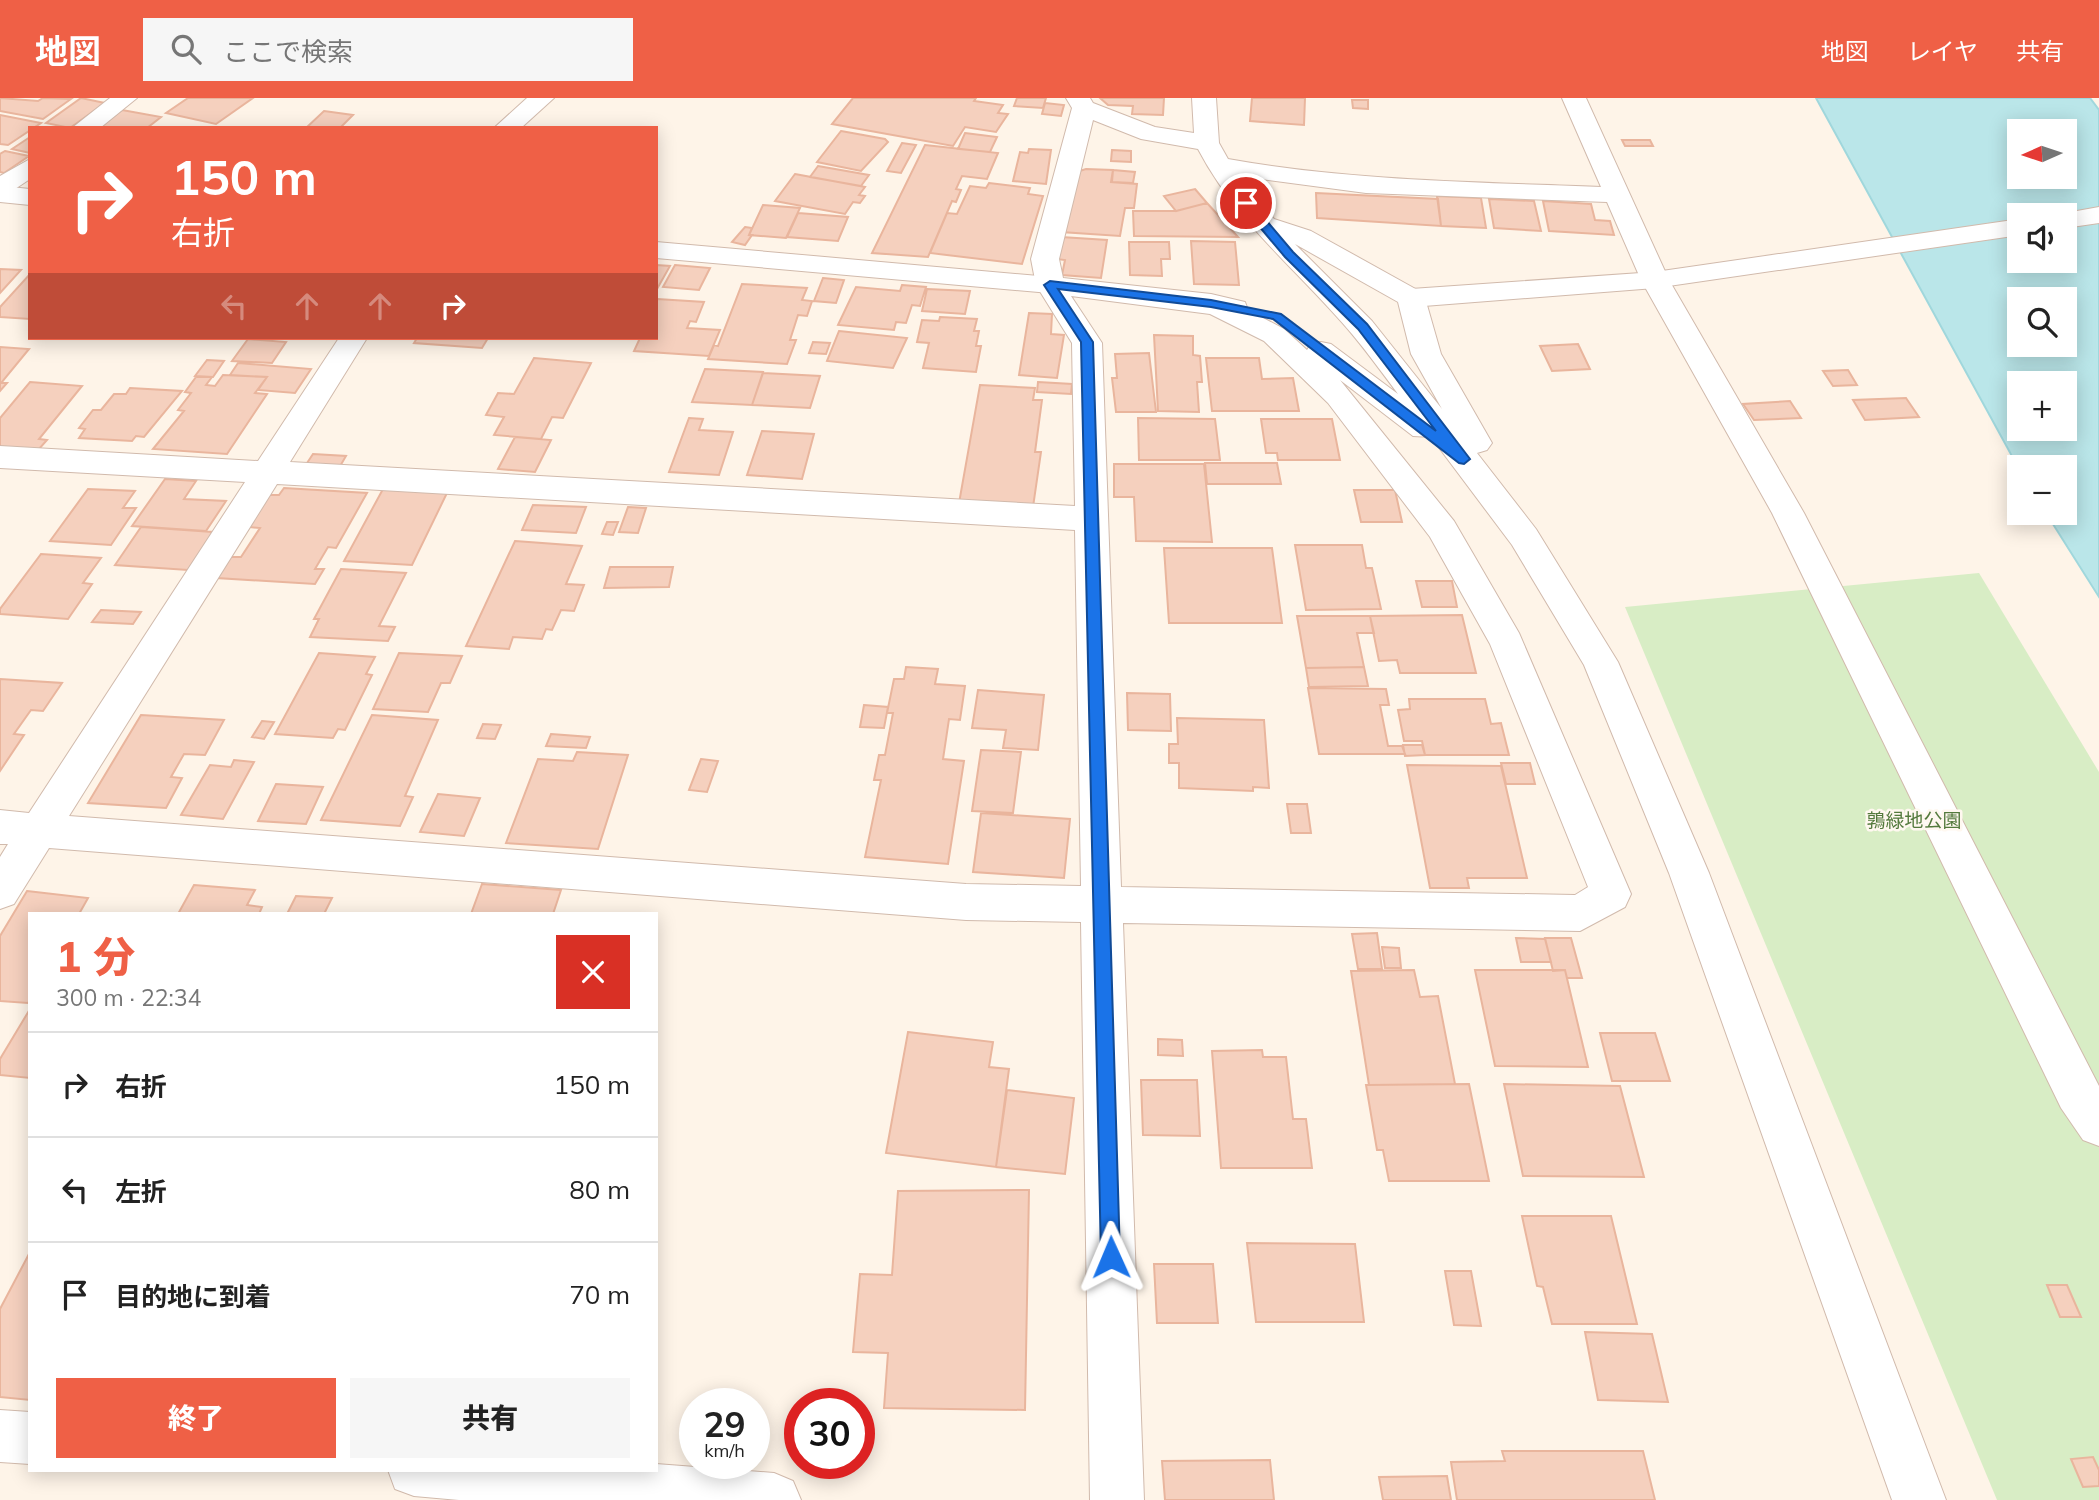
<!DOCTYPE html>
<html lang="ja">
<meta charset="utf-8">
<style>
:root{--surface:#fff;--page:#f6f6f6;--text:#222;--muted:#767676;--line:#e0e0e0;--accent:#ef6046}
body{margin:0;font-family:Mulish,"Noto Sans JP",sans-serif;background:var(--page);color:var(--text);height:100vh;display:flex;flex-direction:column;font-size:26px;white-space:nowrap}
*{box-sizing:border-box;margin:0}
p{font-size:23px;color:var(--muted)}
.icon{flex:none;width:38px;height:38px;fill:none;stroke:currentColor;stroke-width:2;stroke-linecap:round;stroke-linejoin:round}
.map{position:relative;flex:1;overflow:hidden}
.sheet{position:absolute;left:28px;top:814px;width:630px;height:560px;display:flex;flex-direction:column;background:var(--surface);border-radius:0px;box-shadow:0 4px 18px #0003}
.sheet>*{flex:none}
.guide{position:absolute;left:28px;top:28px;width:630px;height:214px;border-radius:0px;box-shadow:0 4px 18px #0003;background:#ef6046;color:#fff;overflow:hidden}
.needle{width:46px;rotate:267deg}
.fabs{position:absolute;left:2007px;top:21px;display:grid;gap:14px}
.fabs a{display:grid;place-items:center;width:70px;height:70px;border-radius:0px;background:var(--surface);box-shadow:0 4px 18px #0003;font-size:35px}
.speed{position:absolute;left:679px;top:1290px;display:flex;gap:14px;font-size:35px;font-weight:700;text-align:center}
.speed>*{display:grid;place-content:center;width:91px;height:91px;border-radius:50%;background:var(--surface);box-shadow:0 4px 18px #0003;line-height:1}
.speed small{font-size:18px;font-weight:400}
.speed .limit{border:10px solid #d22;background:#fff;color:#111}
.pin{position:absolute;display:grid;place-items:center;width:60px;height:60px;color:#fff;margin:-30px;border:4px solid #fff;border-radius:50%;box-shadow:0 2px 7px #0007}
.me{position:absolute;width:77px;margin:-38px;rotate:359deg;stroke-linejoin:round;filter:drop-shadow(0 0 5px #0008)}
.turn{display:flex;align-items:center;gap:24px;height:147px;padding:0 28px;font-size:32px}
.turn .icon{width:91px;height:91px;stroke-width:2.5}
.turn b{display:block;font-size:49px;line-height:60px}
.lanes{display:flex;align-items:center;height:66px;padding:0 28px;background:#0003;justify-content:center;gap:35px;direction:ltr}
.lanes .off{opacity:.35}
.round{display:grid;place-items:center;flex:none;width:74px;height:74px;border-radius:0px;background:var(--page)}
.summary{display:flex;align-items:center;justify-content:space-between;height:119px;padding:0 28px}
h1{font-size:42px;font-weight:800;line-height:52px;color:var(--accent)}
.cta{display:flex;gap:14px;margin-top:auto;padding:14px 28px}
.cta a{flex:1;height:80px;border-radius:0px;background:var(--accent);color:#fff;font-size:28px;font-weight:800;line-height:80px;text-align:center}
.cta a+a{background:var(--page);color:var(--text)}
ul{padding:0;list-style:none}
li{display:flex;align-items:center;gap:21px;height:105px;padding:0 28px;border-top:2px solid var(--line)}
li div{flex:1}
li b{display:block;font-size:26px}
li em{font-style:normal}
header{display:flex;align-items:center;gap:42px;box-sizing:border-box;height:98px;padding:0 35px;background:var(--accent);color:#fff}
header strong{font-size:33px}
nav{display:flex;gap:38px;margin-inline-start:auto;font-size:24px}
.search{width:490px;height:63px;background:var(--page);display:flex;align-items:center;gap:18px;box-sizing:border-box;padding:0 24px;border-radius:0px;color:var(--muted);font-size:26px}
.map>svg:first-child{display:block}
</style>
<header>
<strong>地図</strong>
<div class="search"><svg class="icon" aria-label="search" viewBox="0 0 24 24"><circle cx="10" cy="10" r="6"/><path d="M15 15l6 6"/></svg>ここで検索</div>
<nav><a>地図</a><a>レイヤ</a><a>共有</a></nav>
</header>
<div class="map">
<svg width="2099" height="1402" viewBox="0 0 2099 1402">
<rect width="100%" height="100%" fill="#fef4e8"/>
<!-- green -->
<path fill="#d8edc5" d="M1979 475 2099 674V1402H1997L1625 509Z"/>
<!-- water -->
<path fill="#bae6e9" stroke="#a0d7dc" stroke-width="2" fill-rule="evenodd" d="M1816 0H2090L2099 12V499L2046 415H2065V369L2019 371ZM2020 33H2065V79H2020ZM2020 117H2065V163H2020ZM2020 201H2065V247H2020ZM2020 285H2065V331H2020Z"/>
<!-- building -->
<path fill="#f5d0be" stroke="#e9b59d" stroke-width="2" d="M0 0 38 3 43 0 71 1 43 21 0 13Z
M81 0 105 5 70 30 46 25Z
M188 0H253L216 26 166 15Z
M853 0H976L974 3 1003 7 998 15 1008 16 996 34 965 29 953 48 832 26Z
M1017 0H1046L1043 10 1014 8Z
M1100 0H1164L1163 17 1132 16 1133 8 1108 7Z
M1252 0H1305L1304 27 1250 23Z
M1352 2H1368V11L1353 10Z
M1045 5 1064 7 1061 18 1042 16Z
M122 12 161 19 147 30H97Z
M324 13 353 17 340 30H306Z
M0 17 41 25 8 47 0 46Z
M841 33 885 41 888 44 861 73 817 64Z
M965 35 997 39 990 54 958 51Z
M30 39V55L12 51Z
M1622 42H1650L1653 48H1625Z
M902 45 916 47 901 75 887 73Z
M925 47 998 55 987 81 962 78 956 91 961 92 956 104 952 103 928 159 872 155Z
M1029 51 1051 52 1046 86 1013 83 1020 54 1028 55Z
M1112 52 1131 53V64L1111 63Z
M5 53 29 58 4 75 0 74V56Z
M818 68 869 77 861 88 810 79Z
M1086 71 1113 72 1111 84 1137 86 1134 110H1125L1120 138 1061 134 1073 75Z
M1113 72 1135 74 1133 85 1112 84Z
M795 76 865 89 859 97 865 98 860 105 853 104 845 116 775 103Z
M989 85 1030 90 1028 96 1043 98 1022 166 930 155 947 115 957 116 970 88 986 90Z
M1195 91 1207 105 1176 113 1164 98Z
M1316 95 1438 101 1441 128 1317 120Z
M1437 98 1481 100 1486 130 1441 128Z
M1489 101 1534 103 1541 133 1494 130Z
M1543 103 1591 106 1595 122 1610 123 1614 137 1549 133Z
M1207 105 1238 139 1134 138 1133 113H1176Z
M763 107 800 110 786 140 749 137Z
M798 115 848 119 838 143 787 139Z
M745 129 752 130 749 137H752L745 147 732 144Z
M1061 139 1107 142 1101 180 1062 177 1065 162 1056 161Z
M1191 143 1235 144 1239 187 1194 186Z
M1129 144H1169L1170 161H1161L1162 178 1130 177Z
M656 167 670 168 657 191H656Z
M675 167 710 170 699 192 663 189Z
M0 171 21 172 0 195Z
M30 176V221L0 219V209Z
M823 180 844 182 836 205 814 203Z
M742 186 807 190 802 202 812 203 807 218 798 217 790 242H796L787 266 708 261 714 247 718 248Z
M902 187 926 189 920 208 912 207 906 225 896 224 894 232 838 227 856 189 900 193Z
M927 191 970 193 965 216 922 213Z
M657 201 704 204 696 224 690 223 687 230 720 232 709 258 634 253 640 240H656Z
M1029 215 1052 216 1051 236 1064 237 1057 280 1019 277Z
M940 219 977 221 974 233H979L976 248H981L976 274 923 270 929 245 917 244 922 222 939 223Z
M839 233 907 240 893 270 827 263Z
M1154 237 1193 238V257L1200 258 1202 284H1197L1199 314 1158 313Z
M417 240H488L482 250 414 245Z
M248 241 286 244 272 265 232 263Z
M813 244 830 245 826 256 809 255Z
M1578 246 1590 271 1552 273 1540 248Z
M0 249 29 251 1 285H7L0 293Z
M1149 255 1156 314H1116L1112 280H1117L1115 256Z
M534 260 591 265 563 320 552 319 541 341 494 337 504 319 486 317 498 295 514 296Z
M1206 260H1259L1262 281 1293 280 1299 313H1212Z
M207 262 224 263 213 279 195 278Z
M238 265 311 271 295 295 258 292 267 279 230 277Z
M705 271 763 274 752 307 692 304Z
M1848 272 1857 287 1833 288 1823 273Z
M763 275 820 278 810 310 752 307Z
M223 277 267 279 255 295 267 296 227 356 153 351 184 313 178 312 191 295 185 294 196 279H212L206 287 215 288Z
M30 284 82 288 39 341 47 342 39 351 0 349V320Z
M1038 284 1072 286 1071 296 1037 294Z
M980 287 1035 290 1033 302H1042L1035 354H1041L1033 409 959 405Z
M130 290 182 293 144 339 136 338 132 343 79 340 85 331 79 330 93 312H101L114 296H126Z
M1906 300 1919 319 1865 322 1853 302Z
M1790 303 1801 320 1754 322 1743 306Z
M689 320 703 321 699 332 733 334 719 377 669 374Z
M1138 320 1215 321 1220 362H1139Z
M1261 321H1332L1340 362H1278L1277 355H1266Z
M762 333 814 336 802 381 747 377Z
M515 339 551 342 535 374 498 371Z
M313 356 346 358 339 370 305 368Z
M1205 365H1277L1281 386H1207Z
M1114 366H1204L1212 444 1136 443 1134 399H1114Z
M165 381 196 383 184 401 226 403 206 433 132 428Z
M284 390 367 395 336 450 328 449 315 471H324L315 486 217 480 230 459H241L260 430 249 429 269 397H279Z
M88 391 135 393 123 410H136L111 447 50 443Z
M383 391 447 395 412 467 344 463Z
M1354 392H1395L1402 424H1361Z
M533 407 586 409 576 435 522 432Z
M628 409 646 410 638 435 619 434Z
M607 424H618L613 437 602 436Z
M141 429 213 434 188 472 115 467Z
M515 443 582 448 566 486 584 487 574 513 561 512 552 532 546 531 542 541 513 539 509 551 466 548Z
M1295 447H1362L1366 470H1372L1381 511 1306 512Z
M1164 450H1272L1282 525H1169Z
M41 456 101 460 83 485 92 486 68 521 0 516V511Z
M610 469H673L669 489 604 490Z
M341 471 406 475 379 528 395 529 388 543 310 539 319 521H314Z
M1416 483H1452L1457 509H1422Z
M101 512 141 514 133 526 92 524Z
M1462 517 1476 575H1400L1397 562 1379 563 1370 518Z
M1297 518H1370L1374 535H1357L1364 569 1306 570Z
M319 555 375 559 366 576 372 577 345 632 338 631 333 640 275 636Z
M399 555 462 558 450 585H441L428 614 373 611Z
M906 569 938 571 935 586 965 588 960 622 949 621 943 661 964 663 948 766 865 759 881 682H874L879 657H885L893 615H887L894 581H904Z
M1364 569 1368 588 1309 589 1306 570Z
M0 581 62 585 43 613 31 612 14 636 24 637 0 673Z
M1308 590 1386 591 1389 607H1380L1388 648H1402L1405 656H1319Z
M978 592 1044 597 1038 652 1003 650 1006 632 972 630Z
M1127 595 1170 596 1171 633 1128 632Z
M1409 601H1485L1491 626 1501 625 1509 657H1425L1422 643H1404L1398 612 1410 611Z
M864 607 888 609 884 630 860 629Z
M141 617 224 622 205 657 184 656 171 679 182 680 166 710 88 705Z
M372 617 438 622 405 698 413 699 400 728 321 722Z
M1177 620 1264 622 1269 690 1253 689V693L1179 690V665H1169V646H1178Z
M262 623 274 624 264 641 252 639Z
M483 626 501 627 495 641 477 640Z
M551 636 590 639 586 650 546 648Z
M1403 647H1422L1425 657 1405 658Z
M981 652 1021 654 1013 715 972 713Z
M577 654 628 657 598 751 506 745 538 661 573 663Z
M701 661 718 663 707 694 689 692Z
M234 662 254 664 223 721 181 717 210 667 231 669Z
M1501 665H1530L1535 686H1506Z
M1407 667 1501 668 1527 780H1467L1469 790H1430Z
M276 686 323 689 306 726 258 723Z
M438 696 480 700 464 738 420 734Z
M1287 706H1307L1311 735H1291Z
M981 715 1070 721 1064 780 973 774Z
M482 786 561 792 553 816H471Z
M194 787 255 792 247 807 262 809 259 816H178Z
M27 793 88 800 79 816H30V902L28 905 0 903V838Z
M296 798 332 800 324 816H287Z
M1377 835 1382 871H1358L1352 836Z
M1516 840 1545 841 1551 864H1521Z
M1545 840H1571L1582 880H1567L1565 872 1553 873Z
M1382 849 1399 850 1401 870H1385Z
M1414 872 1420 899 1438 898 1455 986 1369 987 1351 873Z
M1475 872H1565L1588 969 1495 968Z
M30 911V980L0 977V961Z
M908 934 993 944 989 969 1009 971 996 1069 886 1055Z
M1600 935H1655L1670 983H1612Z
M1158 941 1182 942 1183 958 1158 957Z
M1262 952 1263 959H1286L1293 1021H1306L1312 1070H1221L1212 953Z
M1141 982H1197L1200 1038 1143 1037Z
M1469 986 1489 1083H1389L1383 1052H1377L1366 987Z
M1504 986 1620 988 1644 1079 1523 1078Z
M1007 992 1074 1000 1065 1076 996 1069Z
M1029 1092 1025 1312 884 1310 888 1255 853 1254 860 1176 892 1177 898 1093Z
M1522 1118H1611L1637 1226H1552L1543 1189 1537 1188Z
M1247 1145 1355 1146 1364 1224H1256Z
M30 1154V1302L0 1299V1211Z
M1154 1166H1213L1218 1225H1157Z
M1445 1173H1471L1481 1228 1454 1227Z
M2047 1187H2067L2081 1219H2060Z
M1585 1234 1652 1236 1668 1304 1598 1302Z
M1502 1353H1643L1655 1402H1457L1451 1364 1505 1363Z
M2093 1359 2099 1372V1388L2083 1389 2071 1361Z
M1270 1362 1274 1402H1165L1162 1363Z
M1447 1378 1451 1402H1383L1379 1379Z"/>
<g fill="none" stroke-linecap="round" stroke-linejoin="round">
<!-- minor casing -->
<g stroke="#d1baac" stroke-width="2">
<path id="minor" d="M110 0H137L100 30H72Z
M527 0H554L521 30H494Z
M1066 0H1090L1093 5 1155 29 1194 35 1192 0H1216L1219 45 1228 61C1351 83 1476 84 1601 89L1562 0H1586L1669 182 1804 415 2099 988V1048L2083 1042 2061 1010 1772 415 1641 182 1607 104 1366 95 1238 78 1274 121 1311 133 1421 194 1425 200 1441 256 1492 345 1487 352 1477 355 1536 431 1618 564 1709 775 1946 1402H1892L1669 775 1584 567 1512 447 1431 339 1413 338 1340 282 1454 423 1519 535 1631 796 1625 809 1580 833 1123 825 1144 1402H1090L1081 824 966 822 49 750 14 806 0 811V759L8 746H0V712L29 715 245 384 0 370V348L258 363 339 240H367L290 364 1075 408 1072 245 1036 187 1031 161 1072 10ZM1093 22 1141 41 1198 51C1238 127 1298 172 1352 236 1368 255 1383 276 1398 296L1331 246 1321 244 1311 246 1307 252 1284 231 1248 212 1245 204 1211 196 1063 180 1059 161ZM1295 146 1398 204 1411 256 1442 311 1372 223ZM1071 198 1210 216 1264 243 1328 305 1430 439 1490 546 1588 789 1575 797 1121 789 1102 245ZM277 386 1075 432 1081 788 966 786 69 718Z
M30 61V81L9 95 0 98V78Z
M0 1312 30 1314V1366L0 1364Z
M656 1366 774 1375 793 1383 801 1402H459L414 1398 395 1391 388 1372H656Z"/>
</g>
<!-- tertiary casing -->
<g stroke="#d1baac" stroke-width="2">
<path id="tertiary" d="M0 88 30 91V107L0 104Z
M2099 109V125L2065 130V117H2055Z
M2020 121V137L1655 190 1411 209 1401 206 1397 200 1401 194 1411 191 1655 174Z
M656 144 1050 179 1060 181 1064 187 1060 193 1050 195 656 160Z"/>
</g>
<!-- minor -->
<use href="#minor" fill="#fff" fill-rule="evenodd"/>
<!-- tertiary -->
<use href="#tertiary" fill="#fff" fill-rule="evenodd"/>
</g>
<!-- route -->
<path fill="#1a73e8" stroke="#114b97" stroke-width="2" d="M1242 103H1250L1293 154 1367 226 1470 361 1464 366 1459 365 1273 221 1211 209 1058 191 1093 244 1120 1159 1118 1166 1111 1169 1104 1166 1101 1159 1081 244 1044 187 1050 183 1211 202 1281 216 1436 333 1358 231 1285 159 1242 108Z"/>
<g text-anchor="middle" stroke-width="5" stroke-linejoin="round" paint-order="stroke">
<!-- park labels -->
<g font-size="19" fill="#547a3d" stroke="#fff8f0">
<text x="1914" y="729">鶉緑地公園</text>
</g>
</g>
</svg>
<div class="fabs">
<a><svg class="needle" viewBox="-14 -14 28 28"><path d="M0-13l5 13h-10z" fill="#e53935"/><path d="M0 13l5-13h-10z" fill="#767676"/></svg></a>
<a><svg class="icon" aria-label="sound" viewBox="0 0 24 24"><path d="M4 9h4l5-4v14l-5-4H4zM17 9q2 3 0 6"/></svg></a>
<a><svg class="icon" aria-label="search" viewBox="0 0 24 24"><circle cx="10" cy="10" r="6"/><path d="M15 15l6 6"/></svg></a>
<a>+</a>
<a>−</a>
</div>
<div class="speed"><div>29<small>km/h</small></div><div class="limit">30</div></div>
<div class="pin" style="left:1246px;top:105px;background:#d93025"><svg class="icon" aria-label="arrive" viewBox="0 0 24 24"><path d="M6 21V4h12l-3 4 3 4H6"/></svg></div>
<svg class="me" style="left:1111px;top:1159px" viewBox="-20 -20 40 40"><path d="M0-17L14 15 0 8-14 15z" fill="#1a73e8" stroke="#fff" stroke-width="4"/></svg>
<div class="guide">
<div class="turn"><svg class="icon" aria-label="right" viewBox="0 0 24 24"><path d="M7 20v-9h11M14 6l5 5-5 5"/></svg><div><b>150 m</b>右折</div></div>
<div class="lanes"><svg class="icon off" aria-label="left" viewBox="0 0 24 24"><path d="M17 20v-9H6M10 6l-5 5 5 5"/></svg><svg class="icon off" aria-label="ahead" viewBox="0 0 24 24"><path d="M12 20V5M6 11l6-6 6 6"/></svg><svg class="icon off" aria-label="ahead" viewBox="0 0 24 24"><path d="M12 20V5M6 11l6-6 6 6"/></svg><svg class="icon" aria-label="right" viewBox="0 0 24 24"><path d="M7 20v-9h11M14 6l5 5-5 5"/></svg></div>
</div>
<section class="sheet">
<div class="summary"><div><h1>1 分</h1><p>300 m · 22:34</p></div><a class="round" style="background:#d93025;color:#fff"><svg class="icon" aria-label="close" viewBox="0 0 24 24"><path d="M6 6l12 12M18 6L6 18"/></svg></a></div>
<ul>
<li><svg class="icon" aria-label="right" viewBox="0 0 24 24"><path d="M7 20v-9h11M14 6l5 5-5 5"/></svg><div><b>右折</b></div><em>150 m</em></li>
<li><svg class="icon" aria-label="left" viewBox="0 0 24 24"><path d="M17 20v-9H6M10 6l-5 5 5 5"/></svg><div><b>左折</b></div><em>80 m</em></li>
<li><svg class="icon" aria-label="arrive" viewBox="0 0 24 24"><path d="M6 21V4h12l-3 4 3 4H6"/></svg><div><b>目的地に到着</b></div><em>70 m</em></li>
</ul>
<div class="cta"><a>終了</a><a>共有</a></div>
</section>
</div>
